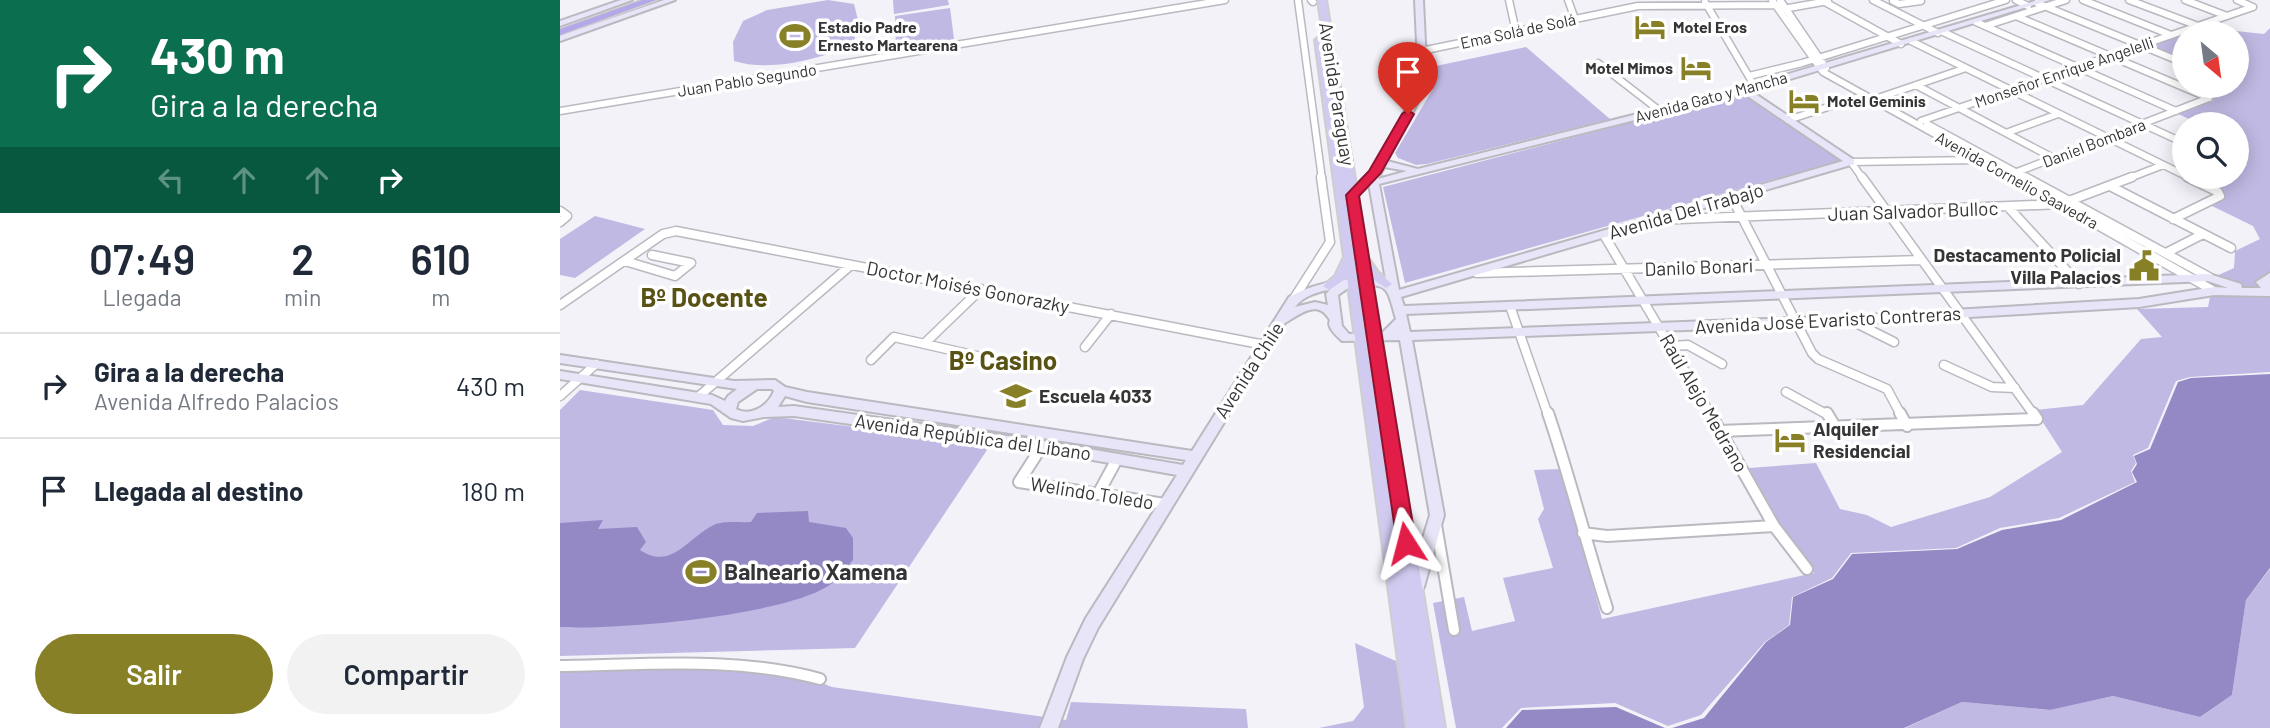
<!DOCTYPE html>
<html lang="es">
<meta charset="utf-8">
<style>
:root{--surface:#fff;--page:#f2f2f3;--text:#1f2937;--muted:#747a83;--line:#e0e1e3;--accent:#878027}
body{margin:0;font-family:Barlow,sans-serif;background:var(--page);color:var(--text);height:100vh;display:flex;flex-direction:column;font-size:26px;white-space:nowrap}
*{box-sizing:border-box;margin:0}
p{font-size:23px;color:var(--muted)}
.icon{flex:none;width:38px;height:38px;fill:none;stroke:currentColor;stroke-width:2;stroke-linecap:round;stroke-linejoin:round}
.map{position:relative;flex:1;overflow:hidden}
.sheet{display:flex;flex-direction:column;background:var(--surface);width:560px}
.sheet>*{flex:none}
.guide{background:#0b6e4f;color:#fff;overflow:hidden}
.needle{width:46px;rotate:151deg}
.controls{position:absolute;left:1612px;top:21px;display:grid;gap:14px}
.controls a{display:grid;place-items:center;width:77px;height:77px;border-radius:50%;background:var(--surface);box-shadow:0 4px 18px #0003;font-size:35px}
.pin{position:absolute;display:grid;place-items:center;width:60px;height:60px;color:#fff;margin:-72px -30px;border-radius:50% 50% 50% 0;rotate:-45deg;box-shadow:0 0 7px #0007}
.pin .icon{rotate:45deg}
.me{position:absolute;width:77px;margin:-38px;rotate:351deg;stroke-linejoin:round;filter:drop-shadow(0 0 5px #0008)}
.turn{display:flex;align-items:center;gap:24px;height:147px;padding:0 35px;font-size:32px}
.turn .icon{width:91px;height:91px;stroke-width:2.5}
.turn b{display:block;font-size:49px;line-height:60px}
.lanes{display:flex;align-items:center;height:66px;padding:0 35px;background:#0003;justify-content:center;gap:35px;direction:ltr}
.lanes .off{opacity:.35}
.eta{display:flex;justify-content:space-evenly;align-items:center;height:119px;text-align:center}
.eta b{font-size:42px;font-weight:600;line-height:49px}
.primary-button{display:flex;gap:14px;margin-top:auto;padding:14px 35px}
.primary-button a{flex:1;height:80px;border-radius:42px;background:var(--accent);color:#fff;font-size:28px;font-weight:600;line-height:80px;text-align:center}
.primary-button a+a{background:var(--page);color:var(--text)}
ul{padding:0;list-style:none}
li{display:flex;align-items:center;gap:21px;height:105px;padding:0 35px;border-top:2px solid var(--line)}
li div{flex:1}
li b{display:block;font-size:26px}
li em{font-style:normal}
main{display:flex;flex:1;min-height:0}
.map>svg:first-child{display:block}
</style>
<main>
<section class="sheet">
<div class="guide">
<div class="turn"><svg class="icon" aria-label="right" viewBox="0 0 24 24"><path d="M7 20v-9h11M14 6l5 5-5 5"/></svg><div><b>430 m</b>Gira a la derecha</div></div>
<div class="lanes"><svg class="icon off" aria-label="left" viewBox="0 0 24 24"><path d="M17 20v-9H6M10 6l-5 5 5 5"/></svg><svg class="icon off" aria-label="ahead" viewBox="0 0 24 24"><path d="M12 20V5M6 11l6-6 6 6"/></svg><svg class="icon off" aria-label="ahead" viewBox="0 0 24 24"><path d="M12 20V5M6 11l6-6 6 6"/></svg><svg class="icon" aria-label="right" viewBox="0 0 24 24"><path d="M7 20v-9h11M14 6l5 5-5 5"/></svg></div>
</div>
<div class="eta">
<div><b>07:49</b><p>Llegada</p></div>
<div><b>2</b><p>min</p></div>
<div><b>610</b><p>m</p></div>
</div>
<ul>
<li><svg class="icon" aria-label="right" viewBox="0 0 24 24"><path d="M7 20v-9h11M14 6l5 5-5 5"/></svg><div><b>Gira a la derecha</b><p>Avenida Alfredo Palacios</p></div><em>430 m</em></li>
<li><svg class="icon" aria-label="arrive" viewBox="0 0 24 24"><path d="M6 21V4h12l-3 4 3 4H6"/></svg><div><b>Llegada al destino</b></div><em>180 m</em></li>
</ul>
<div class="primary-button"><a>Salir</a><a>Compartir</a></div>
</section>
<div class="map">
<svg width="1710" height="728" viewBox="0 0 1710 728">
<rect width="100%" height="100%" fill="#f3f2f9"/>
<!-- green -->
<path fill="#c0b9e3" d="M268 0 294 4 298 20 294 42C263 60 209 72 174 61L173 42 183 21 207 10Z
M333 0H388L389 5 334 14Z
M390 8 394 39 336 48 335 16Z
M1638 27 1704 34 1710 28V372L1630 377 1616 381 1588 448 1573 455 1576 463 1571 471 1575 482 1499 518 1440 528 1396 548 1291 553 1272 578 1232 597 1229 625 1205 642 1141 715 1108 726 1055 703 961 708 942 728H896L873 603 904 597 912 631 955 621 943 578 993 568 978 519 984 509 974 470 1002 469 1042 619 1254 573 1220 525 1189 468 1256 463 1280 509 1307 515 1331 527 1430 497 1502 452 1475 410 1523 405 1581 339 1602 337 1577 309 1648 307 1654 277 1674 268 1675 251 1700 239 1693 226 1650 205 1663 200 1662 192 1645 184 1661 177H1676L1677 170 1687 165 1677 153 1676 124H1640L1618 114 1653 101 1654 92 1649 86H1676V33H1624V61L1585 46Z
M966 47 1050 119 867 164 856 165 838 158 835 153 873 89 871 67Z
M1183 93 1282 160 845 283 823 187Z
M35 216 85 229 15 278 0 275V239Z
M20 390 153 410 163 425 193 426 215 417 431 444 295 648 0 656V410Z
M1710 569V728H1345L1402 702 1489 710 1553 696 1640 717 1672 695 1686 600Z
M795 643 836 661 848 728H759L793 721 804 707Z
M176 667 236 673 272 687 506 720 511 702 686 709 688 728H0V670Z"/>
<!-- water -->
<path fill="#9589c5" d="M1710 374V568L1686 600 1672 695 1640 717 1553 696 1490 710 1402 702 1344 728H1112L1144 718 1206 642 1230 625 1233 597 1273 579 1292 554 1397 549 1442 530 1501 520 1577 482 1572 472 1577 464 1574 456 1590 449 1618 382 1631 378Z
M248 511 249 522 286 528 293 538V560C286 568 279 578 271 584 227 616 56 630 0 627V523L43 520 38 529 77 527 86 542 80 550C111 571 128 538 152 526 162 520 179 523 191 522L197 513Z
M1056 707 1105 728H946L962 710Z"/>
<g fill="none" stroke-linecap="round" stroke-linejoin="round">
<!-- street-far2 casing -->
<g stroke="#bab9c0" stroke-width="9">
<path id="street-far2" d="M738 0 762 179
M751 0 753 2
M949 0 956 32
M1008 0 1015 19
M1212 0 1263 72 1456 179
M1220 0 1266 68
M1313 0 1378 33
M1456 0 1468 6
M1523 0 1611 35
M1569 0 1638 26
M1625 0 1667 16
M1677 0 1693 7
M1333 1 1339 4 1361 1
M1145 2 1191 80
M1265 2 1341 44
M1477 3 1624 63
M1223 9 1268 1
M1456 16 1649 98
M1416 22 1616 111
M1425 26 1506 0
M1383 32 1624 143
M1351 41 1624 175
M861 51 1078 6 1218 5
M1038 63 1100 111
M1189 76 1242 63 1446 0
M1356 85 1495 159
M1645 86 1649 98
M1318 98 1406 68
M0 111 665 0
M1228 120 1305 95
M1361 121 1693 7
M1367 124 1468 179
M1446 133 1498 114
M1291 162 1303 179
M1291 162 1416 160
M1457 172 1649 98
M1627 177 1630 179
M1567 179 1603 165
M1649 179 1653 177"/>
</g>
<!-- street-far1 casing -->
<g stroke="#bab9c0" stroke-width="11">
<path id="street-far1" d="M1302 177 1474 415
M1453 177 1654 291
M1465 177 1649 277
M1640 183 1653 177
M1550 186 1671 248
M1172 198 1252 353 1258 359 1327 389 1341 415
M1450 209 1519 284
M0 211 7 216 0 222
M1613 219 1660 196 1658 192 1627 177
M1095 220 1501 204 1572 177
M1044 235 1151 415
M1606 253 1643 234
M65 261 115 276 131 263 92 255
M917 273 1361 260
M733 300 770 242 761 177
M0 305 103 234 116 231 705 345
M950 306 988 415
M1290 320 1334 342
M364 344 421 289
M1112 346 1128 345 1162 364
M525 347 551 314
M311 360 334 337 417 356
M1384 365 1432 387 1455 388
M1226 392 1268 415
M0 396 36 364
M138 397 291 265"/>
</g>
<!-- street casing -->
<g stroke="#bab9c0" stroke-width="14">
<path id="street" d="M988 413C1010 477 1026 543 1047 608
M1150 413 1214 526 1247 569
M1267 413 1276 428
M1340 413 1347 426
M1473 413 1477 419
M1159 431 1477 419
M482 446 459 482 605 504
M538 494 557 459
M876 525 894 630
M1023 533 1047 536 1214 526
M0 666C87 665 175 656 260 679"/>
</g>
<!-- secondary casing -->
<g stroke="#bab9c0" stroke-width="4">
<path id="secondary" d="M61 0H72L0 26V21Z
M104 0H115L0 41V36Z
M855 0H863L867 85 827 161 858 169 1181 88 1478 0H1490L1191 91 1294 160V164L841 297 844 306 1649 274 1681 284 1682 288H1701L1696 282 1710 273V296L1654 295 1579 307 1290 324 852 340 884 515 864 587 861 592 856 594 851 592 848 587 870 515 840 340 782 341C778 337 772 332 770 327 767 319 773 323 767 316 755 300 736 317 725 323L538 628 523 659 498 728H480L507 657 526 618 617 475 482 451 234 416 204 417 183 421 171 418 151 404 0 379V371L152 395 165 401 168 396 177 389 0 363V355L174 381 215 380 225 387 247 392 632 451 729 297C761 280 790 277 826 280L808 178 859 85ZM1183 93 1283 161 839 290 819 184ZM824 167 847 171 818 179ZM1648 281 1668 288 1654 287 1579 299 1290 316 850 332 846 314ZM791 286C829 284 826 284 836 319L822 333 789 334 782 326 778 295ZM771 289 766 294 768 305 755 302 735 307C743 296 758 292 771 289ZM197 389H212L214 391C208 406 191 417 176 409L178 402ZM225 396 247 402 626 460 623 465 482 441 234 406 218 407Z"/>
</g>
<!-- primary casing -->
<g stroke="#cfcecf" stroke-width="4">
<path id="primary" d="M758 0H766L796 185 811 171H819L821 173 798 195 808 258 818 272 832 284 826 288 812 279 885 728H847L787 278 769 290 763 286 775 276 784 257 755 40 759 37 763 40 776 122Z"/>
</g>
<!-- highway casing -->
<g stroke="#cfcecf" stroke-width="3">
<path id="highway" d="M82 0H96L0 35V29Z"/>
</g>
<!-- street-far2 -->
<use href="#street-far2" stroke="#fff" stroke-width="6"/>
<!-- street-far1 -->
<use href="#street-far1" stroke="#fff" stroke-width="8"/>
<!-- street -->
<use href="#street" stroke="#fff" stroke-width="10"/>
<!-- secondary -->
<use href="#secondary" fill="#e8e5f8" fill-rule="evenodd"/>
<!-- primary -->
<use href="#primary" fill="#d2cbf1" fill-rule="evenodd"/>
<!-- highway -->
<use href="#highway" fill="#b4a8e8" fill-rule="evenodd"/>
</g>
<!-- route -->
<path fill="#e11d48" stroke="#92132f" stroke-width="2" d="M848 110 854 114 821 173 799 196 856 543 853 549H839L837 543 786 195 809 171 842 114Z"/>
<!-- icons -->
<defs>
<g id="hotel-bare" transform="scale(2.415)"><path d="M-6-4.5h1.5V1H6V5H4.5V3h-9V5H-6ZM-4 0a1.8 1.8 0 1 1 3.6 0ZM.5 0V-2.5h3Q6-2.5 6 0Z" fill="#878027" stroke="#fff" stroke-width="2.5" paint-order="stroke"/></g>
<g id="stadium-bare" transform="scale(2.415)"><path d="M0-5a6.5 5 0 1 0 0 10a6.5 5 0 1 0 0-10ZM-3.5-1.8h7v3.6h-7Z" fill="#878027" stroke="#fff" stroke-width="2.5" paint-order="stroke"/></g>
<g id="civic-bare" transform="scale(2.415)"><path d="M-.6-6.5H3V-4.5H.6V-3L4-1V1h2V6H-6V1h2V-1L-.6-3ZM-1.2 2.5V6h2.4V2.5Z" fill="#878027" stroke="#fff" stroke-width="2.5" paint-order="stroke"/></g>
<g id="school-bare" transform="scale(2.415)"><path d="M0-5L7-2L0 1L-7-2ZM-4 1L0 2.5L4 1V4Q0 6-4 4Z" fill="#878027" stroke="#fff" stroke-width="2.5" paint-order="stroke"/></g>
</defs>
<g fill-rule="evenodd">
<use href="#hotel-bare" x="1090" y="27"/>
<use href="#stadium-bare" x="235" y="36"/>
<use href="#hotel-bare" x="1136" y="68"/>
<use href="#hotel-bare" x="1244" y="101"/>
<use href="#civic-bare" x="1584" y="266"/>
<use href="#school-bare" x="456" y="396"/>
<use href="#hotel-bare" x="1230" y="440"/>
<use href="#stadium-bare" x="141" y="572"/>
</g>
<g text-anchor="middle" stroke-width="7" stroke-linejoin="round" paint-order="stroke">
<!-- far-poi labels -->
<g font-size="16" font-weight="bold" fill="#353437" stroke="#fff" text-anchor="start">
<text x="258" y="33">Estadio Padre<tspan x="258" dy="18">Ernesto Martearena</tspan></text>
<text x="1113" y="33">Motel Eros</text>
<text x="1113" y="74" text-anchor="end">Motel Mimos</text>
<text x="1267" y="107">Motel Geminis</text>
</g>
<!-- far-street labels -->
<g font-size="16" fill="#353437" stroke="#fff">
<text transform="translate(958 31) rotate(-12)" y="6">Ema Solá de Solá</text>
<text transform="translate(1504 72) rotate(-19)" y="6">Monseñor Enrique Angelelli</text>
<text transform="translate(187 80) rotate(-9)" y="6">Juan Pablo Segundo</text>
<text transform="translate(1151 97) rotate(-15)" y="6">Avenida Gato y Mancha</text>
<text transform="translate(1534 143) rotate(-21)" y="6">Daniel Bombara</text>
<text transform="translate(1457 180) rotate(29)" y="6">Avenida Cornelio Saavedra</text>
</g>
<!-- street labels -->
<g font-size="19" fill="#353437" stroke="#fff">
<text transform="translate(777 94) rotate(81)" y="7">Avenida Paraguay</text>
<text transform="translate(1126 211) rotate(-16)" y="7">Avenida Del Trabajo</text>
<text transform="translate(1353 211) rotate(-2)" y="7">Juan Salvador Bulloc</text>
<text transform="translate(1139 267) rotate(-2)" y="7">Danilo Bonari</text>
<text transform="translate(408 287) rotate(11)" y="7">Doctor Moisés Gonorazky</text>
<text transform="translate(1268 320) rotate(-3)" y="7">Avenida José Evaristo Contreras</text>
<text transform="translate(689 370) rotate(-57)" y="7">Avenida Chile</text>
<text transform="translate(1144 403) rotate(60)" y="7">Raúl Alejo Medrano</text>
<text transform="translate(413 437) rotate(8)" y="7">Avenida República del Líbano</text>
<text transform="translate(532 493) rotate(9)" y="7">Welindo Toledo</text>
</g>
<!-- poi labels -->
<g font-size="19" font-weight="bold" fill="#353437" stroke="#fff" text-anchor="start">
<text x="1561" y="262" text-anchor="end">Destacamento Policial<tspan x="1561" dy="22">Villa Palacios</tspan></text>
<text x="479" y="403">Escuela 4033</text>
<text x="1253" y="436">Alquiler<tspan x="1253" dy="22">Residencial</tspan></text>
</g>
<!-- near-poi labels -->
<g font-size="23" font-weight="bold" fill="#353437" stroke="#fff" text-anchor="start">
<text x="164" y="580">Balneario Xamena</text>
</g>
<!-- district labels -->
<g font-size="26" font-weight="bold" fill="#585315" stroke="#fff">
<text x="144" y="307">Bº Docente</text>
<text x="443" y="370">Bº Casino</text>
</g>
</g>
</svg>
<div class="controls">
<a><svg class="needle" viewBox="-14 -14 28 28"><path d="M0-13l5 13h-10z" fill="#e53935"/><path d="M0 13l5-13h-10z" fill="#747a83"/></svg></a>
<a><svg class="icon" aria-label="search" viewBox="0 0 24 24"><circle cx="10" cy="10" r="6"/><path d="M15 15l6 6"/></svg></a>
</div>
<div class="pin" style="left:848px;top:114px;background:#d93025"><svg class="icon" aria-label="arrive" viewBox="0 0 24 24"><path d="M6 21V4h12l-3 4 3 4H6"/></svg></div>
<svg class="me" style="left:846px;top:543px" viewBox="-20 -20 40 40"><path d="M0-17L14 15 0 8-14 15z" fill="#e11d48" stroke="#fff" stroke-width="4"/></svg>
</div>
</main>
